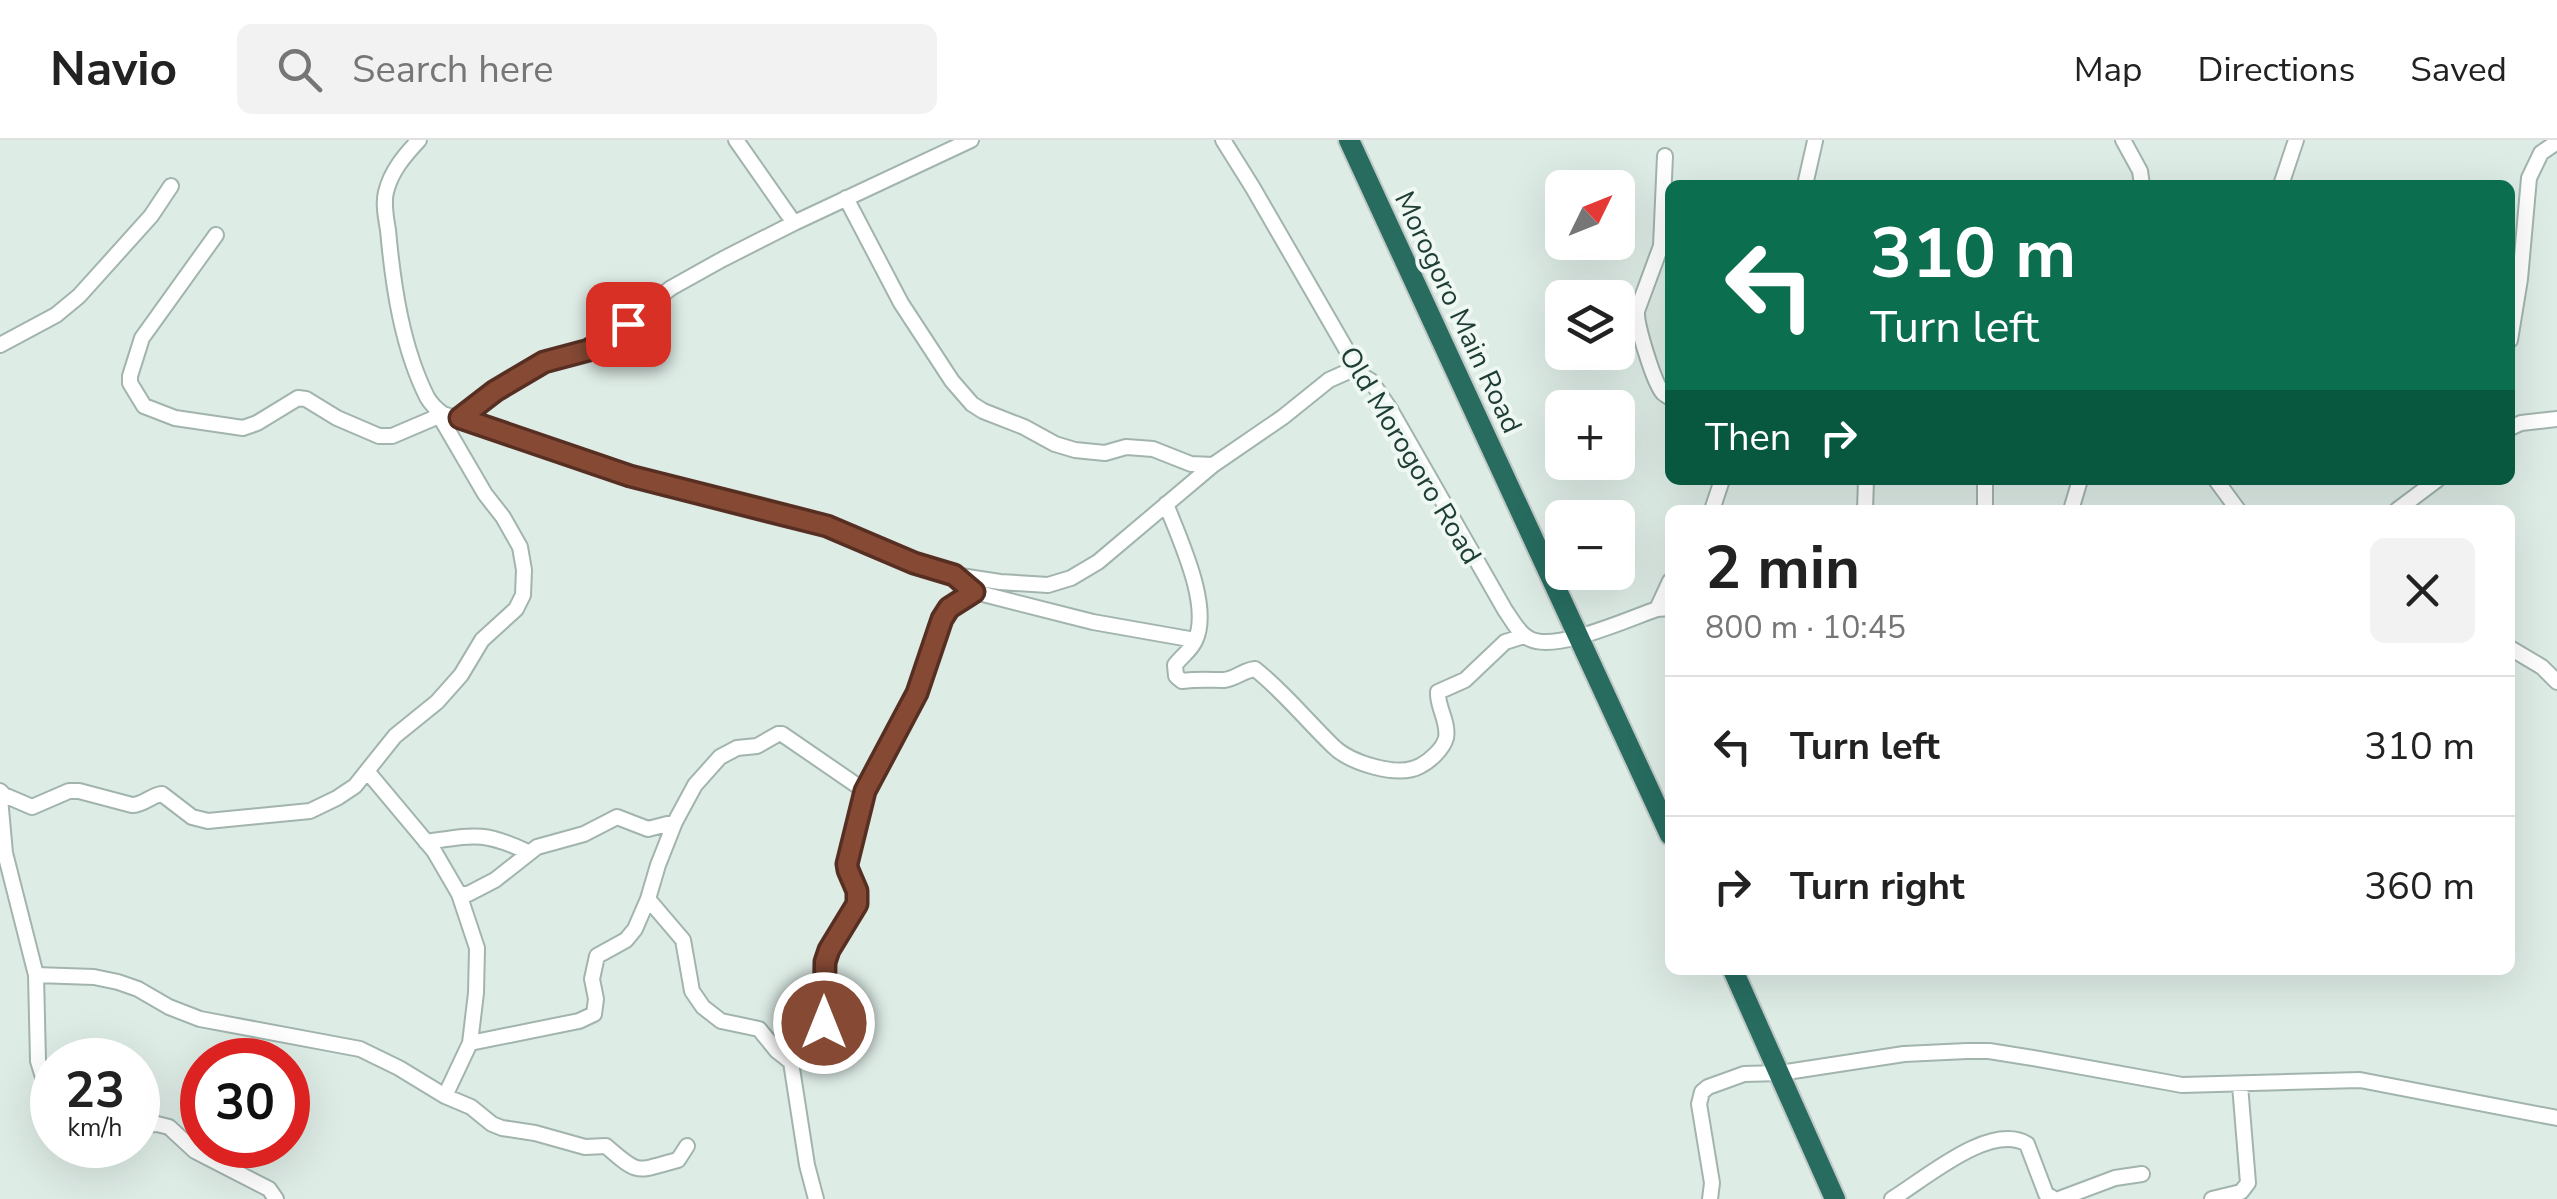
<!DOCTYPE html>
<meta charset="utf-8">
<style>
:root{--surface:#fff;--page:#f2f2f2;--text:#222;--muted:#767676;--line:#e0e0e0}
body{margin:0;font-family:"Nunito Sans",sans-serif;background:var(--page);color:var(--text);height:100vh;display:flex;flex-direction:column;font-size:38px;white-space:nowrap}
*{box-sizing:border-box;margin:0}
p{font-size:32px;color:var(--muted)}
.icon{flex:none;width:55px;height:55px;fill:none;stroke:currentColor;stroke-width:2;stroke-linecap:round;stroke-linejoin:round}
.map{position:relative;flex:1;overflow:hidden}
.sheet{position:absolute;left:1665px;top:365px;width:850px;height:470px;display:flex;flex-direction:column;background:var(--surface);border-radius:15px;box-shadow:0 10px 40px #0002}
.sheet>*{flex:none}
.top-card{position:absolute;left:1665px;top:40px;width:850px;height:305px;border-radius:15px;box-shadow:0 10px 40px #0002;background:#0b6e4f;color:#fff;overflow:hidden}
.needle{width:65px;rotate:47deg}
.controls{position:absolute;left:1545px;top:30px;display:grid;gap:20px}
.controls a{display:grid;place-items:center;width:90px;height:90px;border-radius:15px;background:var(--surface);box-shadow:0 10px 40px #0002;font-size:50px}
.speed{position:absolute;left:30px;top:898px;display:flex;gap:20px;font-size:50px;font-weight:700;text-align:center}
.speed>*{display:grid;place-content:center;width:130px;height:130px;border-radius:50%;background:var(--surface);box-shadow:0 10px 40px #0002;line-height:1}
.speed small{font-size:25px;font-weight:400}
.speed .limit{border:15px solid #d22;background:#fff;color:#111}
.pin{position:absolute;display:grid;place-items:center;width:85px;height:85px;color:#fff;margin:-42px;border-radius:20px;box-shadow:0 5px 15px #0006}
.me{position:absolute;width:110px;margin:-55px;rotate:0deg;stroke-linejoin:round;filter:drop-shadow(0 0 8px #0008)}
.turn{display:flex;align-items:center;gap:35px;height:210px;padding:0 40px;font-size:45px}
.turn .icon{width:130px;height:130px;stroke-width:2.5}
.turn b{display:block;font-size:70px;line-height:85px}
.then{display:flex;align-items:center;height:95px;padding:0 40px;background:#0003;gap:20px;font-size:38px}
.round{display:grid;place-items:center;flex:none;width:105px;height:105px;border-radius:15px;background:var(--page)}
.head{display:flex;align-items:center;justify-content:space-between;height:170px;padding:0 40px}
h1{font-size:60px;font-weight:700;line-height:75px}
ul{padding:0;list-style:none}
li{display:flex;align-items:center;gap:30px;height:140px;padding:0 40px;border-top:2px solid var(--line)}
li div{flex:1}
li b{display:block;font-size:38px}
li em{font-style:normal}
header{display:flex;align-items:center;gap:60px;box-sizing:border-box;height:140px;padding:0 50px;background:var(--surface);border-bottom:2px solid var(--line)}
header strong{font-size:48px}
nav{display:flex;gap:55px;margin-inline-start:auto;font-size:35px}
.search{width:700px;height:90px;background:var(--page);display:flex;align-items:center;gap:25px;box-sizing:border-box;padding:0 35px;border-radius:15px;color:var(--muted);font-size:38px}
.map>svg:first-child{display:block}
</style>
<header>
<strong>Navio</strong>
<div class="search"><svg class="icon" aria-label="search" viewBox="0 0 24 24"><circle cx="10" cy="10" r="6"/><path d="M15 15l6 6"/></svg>Search here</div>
<nav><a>Map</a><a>Directions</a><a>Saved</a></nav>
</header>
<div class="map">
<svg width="2557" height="1059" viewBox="0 0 2557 1059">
<rect width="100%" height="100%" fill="#deece6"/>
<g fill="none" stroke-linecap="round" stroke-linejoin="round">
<!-- minor casing -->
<g stroke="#a1b4ad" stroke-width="18">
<path id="minor" d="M419 0C405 15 391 31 386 52 383 64 386 78 388 90 393 146 402 207 427 257 431 264 436 269 443 274L630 336 827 386 914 423 954 435 1000 442 1048 445 1071 438 1098 422 1213 325 1283 277 1329 240 1349 231 1361 235
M736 0 794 83
M1223 0 1253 48 1361 235 1371 241 1390 269 1505 470C1512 480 1519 494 1530 499 1556 512 1628 479 1657 469L1670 468
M2123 0 2140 31 2142 45
M1665 16 1661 106 1637 171C1636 185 1654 243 1663 253 1665 255 1668 256 1670 258
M1805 45 1815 1
M2281 45 2296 0
M846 58 901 163 952 241 972 264 983 271 1024 287 1055 304 1075 310 1105 313 1126 307 1140 308 1153 309 1191 324 1213 325
M216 95 142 198 130 236V243L144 266 175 278 243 288 257 283 298 258 306 259 337 278 379 296H392L439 276
M2510 200 2520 139 2529 38 2541 13 2557 2
M0 205 56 175 79 156 151 76 171 46
M460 278C486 258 511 239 541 224 560 215 582 213 601 203L671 148 723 119 794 83 971 0
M2510 288 2521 283 2557 279
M2216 340 2238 370
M1166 364C1179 398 1212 466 1195 501 1191 510 1181 517 1175 525L1176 536 1182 541C1197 539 1210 540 1224 540 1235 539 1244 530 1255 529 1283 551 1307 581 1333 606 1350 623 1398 638 1420 626 1430 621 1443 609 1446 598 1449 582 1437 567 1438 552L1465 540 1505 502 1524 496
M1712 370 1722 340
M1865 370 1866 340
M1985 370V340
M2071 370 2080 340
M2397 370 2437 340
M970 449 975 452 1093 482 1195 500
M1657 469 1670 441
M2510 508 2542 527 2557 542
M367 631 434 711 459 754 477 808 476 853 470 903 445 956
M0 651 4 655 32 667 69 651H79L132 665C144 665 151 655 162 654L192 677 208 681 310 671 337 658 355 646 395 596 437 562 461 535 482 500 516 469 523 455 524 430 520 407 503 377 485 354 436 270
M0 658 5 713 36 835 38 921 52 966
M426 702C474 695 483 691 528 712
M459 754H468L495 740 537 707 584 694 617 677 648 689 675 682 695 645 720 617 737 608 757 606 778 594H782L865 651
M648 759 683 800 692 851 703 867 721 881 759 889 777 911 791 922
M36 835 94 837 118 842 138 849 169 867 200 879 360 909 399 928 445 956 471 967 492 984 502 988 535 993 585 1007 606 1006C640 1036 636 1031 678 1020L687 1006
M470 903 579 881 594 874 596 859 592 839 597 816 626 800 635 789 648 759 658 725 675 682
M138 985 157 984 169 987 195 1011 269 1049 276 1059
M816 1059 807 1025 791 922C795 904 811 896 824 883L823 844 825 822 829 810 857 764V751L847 723 865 651 917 553 942 479 949 468 975 452
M1710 1059 1712 1043 1699 964 1702 952 1708 947 1744 934 1780 933 1904 914 1967 911H1989L2033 918 2182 945 2360 940 2557 978
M1892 1059C1925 1039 1990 982 2027 1004L2046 1054 2054 1059
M2059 1059 2115 1038 2142 1034
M2212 1059 2241 1052 2248 1043 2240 945"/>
</g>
<!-- highway casing -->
<g stroke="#c0c9c6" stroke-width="24">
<path id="highway" d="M1349 0 1670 695
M1733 830 1835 1059"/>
</g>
<!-- minor -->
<use href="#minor" stroke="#fff" stroke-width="14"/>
<!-- highway -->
<use href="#highway" stroke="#276c5f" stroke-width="20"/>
</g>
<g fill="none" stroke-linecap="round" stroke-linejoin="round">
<!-- route casing -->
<g stroke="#562f22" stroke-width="25">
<path id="route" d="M628 184 589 210 544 222 495 251 460 278 630 336 827 386 914 423 954 435 974 452 949 468 942 479 917 553 865 651 847 724 848 730 857 751V764L829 810 825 822 824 883"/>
</g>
<!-- route -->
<use href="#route" stroke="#854934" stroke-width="18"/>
</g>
<g text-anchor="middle" stroke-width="8" stroke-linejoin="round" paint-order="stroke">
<!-- street labels -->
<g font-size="28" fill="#1e3d35" stroke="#eff8f3">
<text transform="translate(1459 172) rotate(65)" y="10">Morogoro Main Road</text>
<text transform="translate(1411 315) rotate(59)" y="10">Old Morogoro Road</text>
</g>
</g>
</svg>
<div class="controls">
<a><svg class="needle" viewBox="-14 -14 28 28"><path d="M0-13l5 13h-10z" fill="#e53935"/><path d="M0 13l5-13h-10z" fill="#767676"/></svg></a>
<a><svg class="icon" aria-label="layers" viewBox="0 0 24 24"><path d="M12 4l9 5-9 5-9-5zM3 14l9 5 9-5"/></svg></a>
<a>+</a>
<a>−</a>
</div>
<div class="speed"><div>23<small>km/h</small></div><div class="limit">30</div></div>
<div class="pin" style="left:628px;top:184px;background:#d93025"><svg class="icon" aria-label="arrive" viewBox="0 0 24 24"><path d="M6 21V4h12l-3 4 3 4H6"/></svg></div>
<svg class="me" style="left:824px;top:883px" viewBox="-20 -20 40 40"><circle r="17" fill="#854934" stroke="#fff" stroke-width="3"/><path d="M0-11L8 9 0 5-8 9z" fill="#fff"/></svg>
<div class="top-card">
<div class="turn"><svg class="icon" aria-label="left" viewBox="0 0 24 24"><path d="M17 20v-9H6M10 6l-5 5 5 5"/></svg><div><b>310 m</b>Turn left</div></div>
<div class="then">Then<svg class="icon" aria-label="right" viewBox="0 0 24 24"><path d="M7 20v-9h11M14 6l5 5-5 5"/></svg></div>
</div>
<section class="sheet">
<div class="head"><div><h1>2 min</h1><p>800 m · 10:45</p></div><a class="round"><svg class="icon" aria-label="close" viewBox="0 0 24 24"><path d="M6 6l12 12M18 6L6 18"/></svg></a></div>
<ul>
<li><svg class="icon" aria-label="left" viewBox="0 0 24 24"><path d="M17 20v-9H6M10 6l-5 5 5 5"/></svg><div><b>Turn left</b></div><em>310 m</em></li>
<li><svg class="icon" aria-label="right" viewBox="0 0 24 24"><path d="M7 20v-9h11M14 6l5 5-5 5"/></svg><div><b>Turn right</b></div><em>360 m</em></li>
</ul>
</section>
</div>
